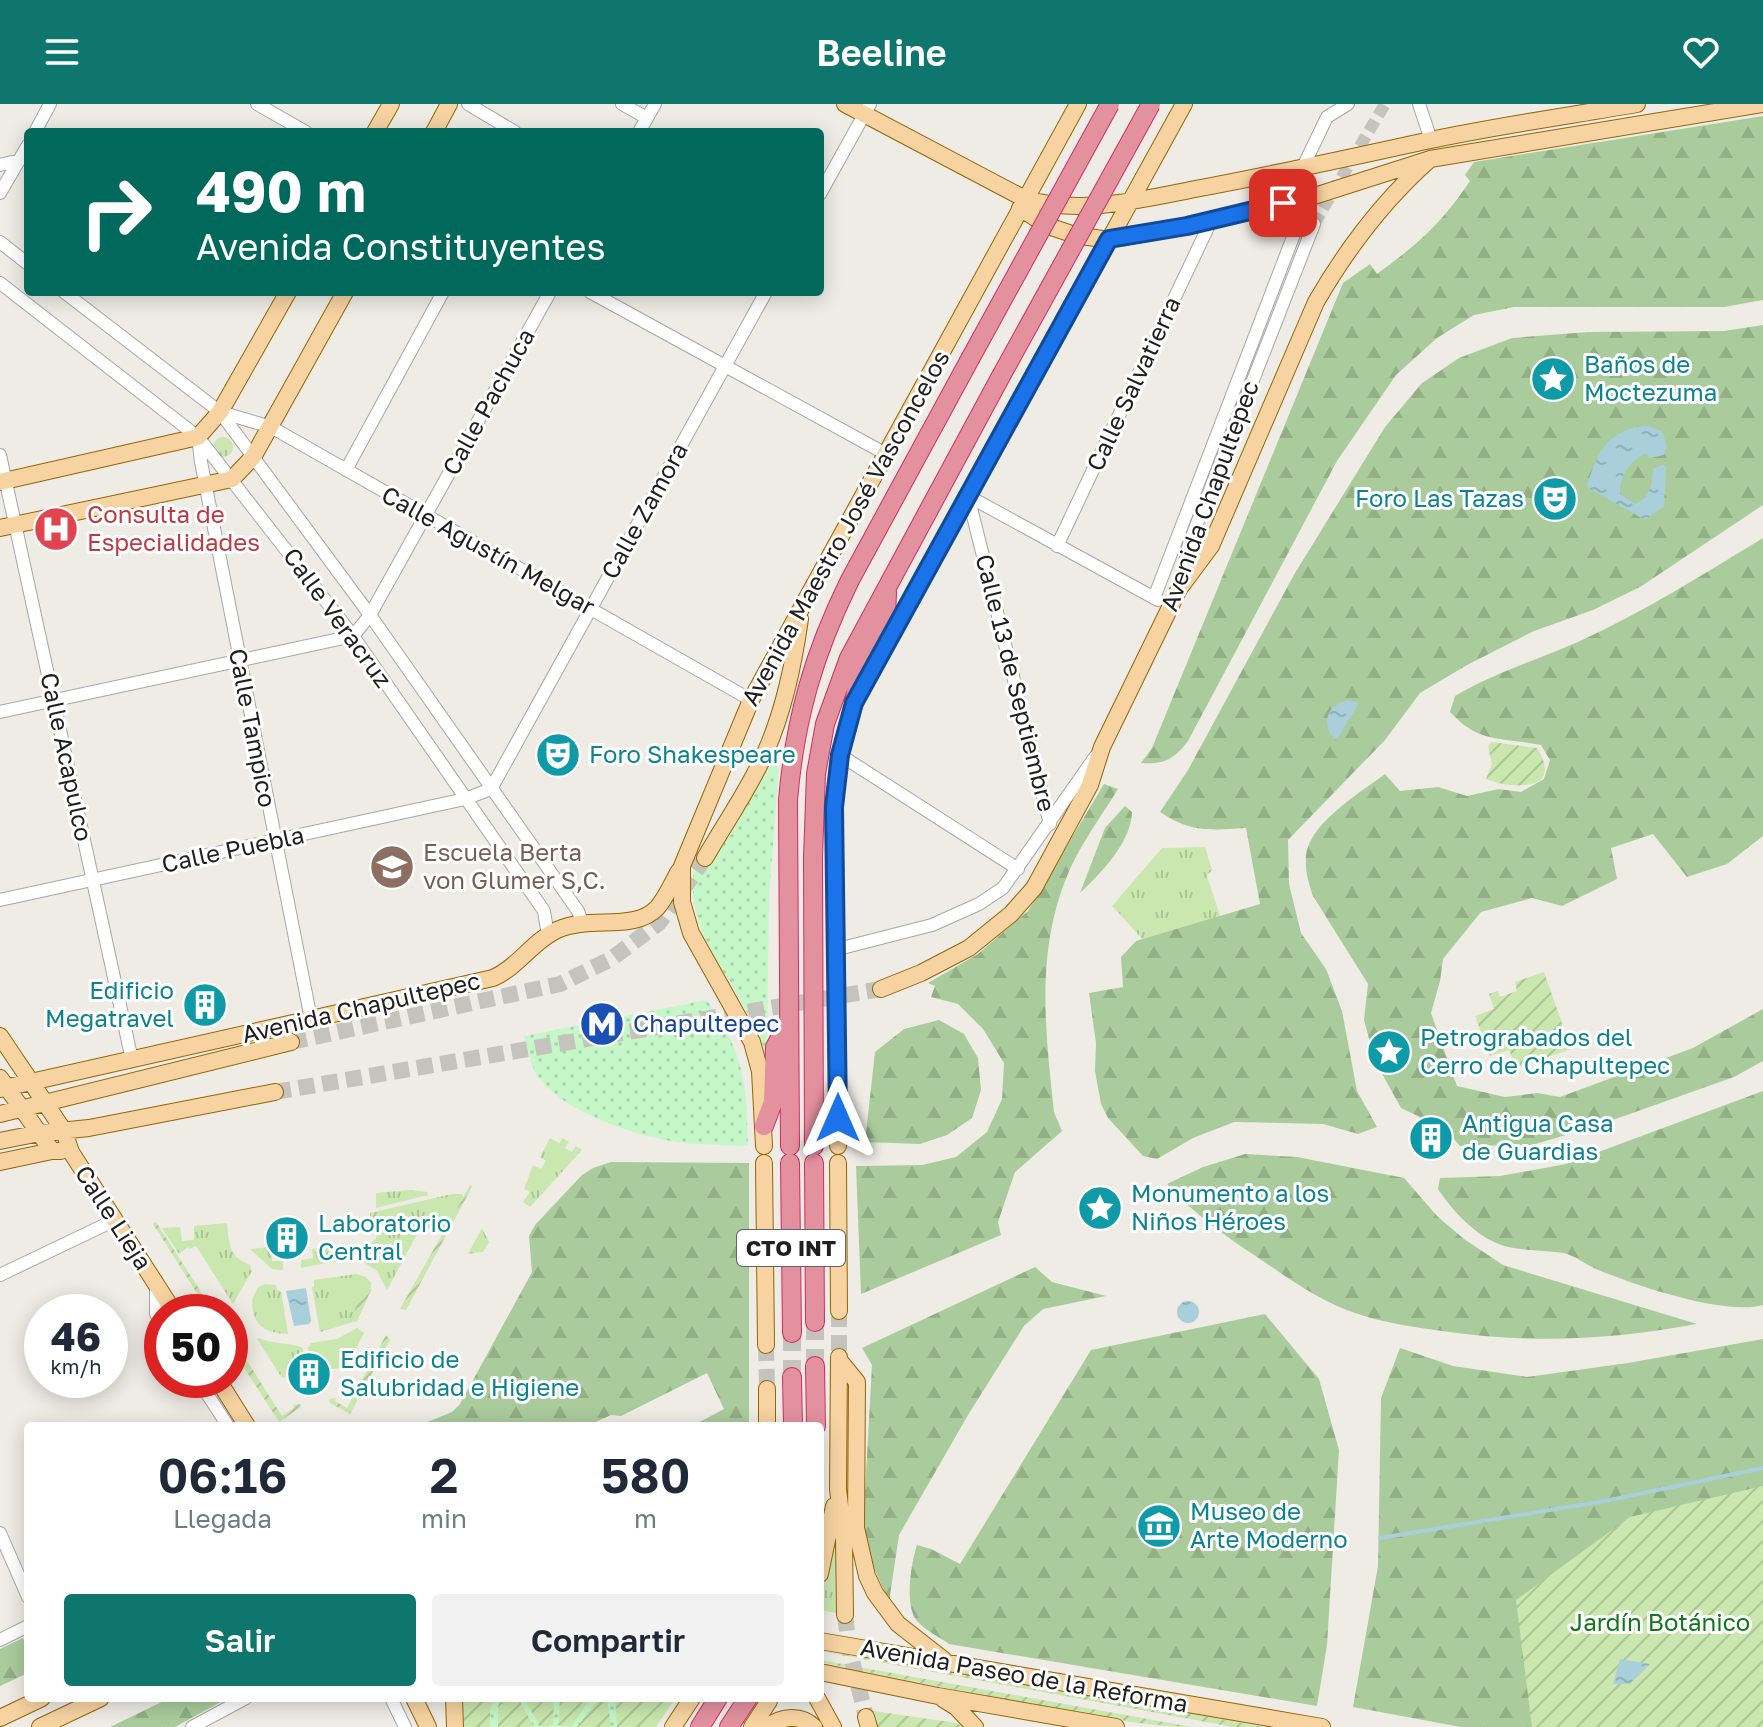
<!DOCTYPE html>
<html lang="es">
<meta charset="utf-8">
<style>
:root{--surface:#fff;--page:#f2f2f3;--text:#1f2937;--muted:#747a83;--accent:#0f766e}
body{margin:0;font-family:"Golos Text",sans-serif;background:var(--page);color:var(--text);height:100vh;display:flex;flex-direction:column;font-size:30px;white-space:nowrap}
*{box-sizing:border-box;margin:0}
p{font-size:26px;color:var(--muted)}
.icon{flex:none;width:44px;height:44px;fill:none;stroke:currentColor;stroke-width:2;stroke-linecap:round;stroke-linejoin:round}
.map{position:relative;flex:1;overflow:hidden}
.side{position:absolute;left:24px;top:1318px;width:800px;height:280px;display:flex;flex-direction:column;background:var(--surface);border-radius:8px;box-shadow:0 4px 20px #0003}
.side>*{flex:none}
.banner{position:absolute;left:24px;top:24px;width:800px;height:168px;border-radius:8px;box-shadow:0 4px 20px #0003;background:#00695c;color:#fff;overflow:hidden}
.speed{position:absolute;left:24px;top:1190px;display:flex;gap:16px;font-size:40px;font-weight:700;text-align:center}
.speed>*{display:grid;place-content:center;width:104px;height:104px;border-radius:50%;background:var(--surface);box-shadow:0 4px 20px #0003;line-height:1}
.speed small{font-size:20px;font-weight:400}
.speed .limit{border:12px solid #d22;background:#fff;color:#111}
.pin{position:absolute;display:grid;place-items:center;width:68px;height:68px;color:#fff;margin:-34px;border-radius:16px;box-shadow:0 4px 12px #0006}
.me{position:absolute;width:88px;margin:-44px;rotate:0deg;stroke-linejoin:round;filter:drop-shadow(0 0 6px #0008)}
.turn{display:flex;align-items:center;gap:28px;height:168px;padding:0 40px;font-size:36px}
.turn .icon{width:104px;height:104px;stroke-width:2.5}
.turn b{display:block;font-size:56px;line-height:68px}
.eta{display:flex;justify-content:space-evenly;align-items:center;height:136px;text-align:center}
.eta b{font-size:48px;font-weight:600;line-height:56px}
.button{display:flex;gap:16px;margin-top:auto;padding:16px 40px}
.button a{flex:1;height:92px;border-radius:8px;background:var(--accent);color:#fff;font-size:32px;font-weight:600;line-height:92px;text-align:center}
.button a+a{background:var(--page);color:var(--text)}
header{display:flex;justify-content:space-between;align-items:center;height:104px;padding:0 40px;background:var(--accent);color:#fff;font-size:36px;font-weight:600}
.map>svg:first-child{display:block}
</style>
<header><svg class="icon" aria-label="menu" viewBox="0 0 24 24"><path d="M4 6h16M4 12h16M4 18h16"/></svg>Beeline<svg class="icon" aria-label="heart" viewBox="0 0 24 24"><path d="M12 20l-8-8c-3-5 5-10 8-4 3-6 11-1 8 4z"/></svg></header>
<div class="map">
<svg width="1763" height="1623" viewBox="0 0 1763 1623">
<defs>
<pattern id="grass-tufts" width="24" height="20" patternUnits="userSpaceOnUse" patternTransform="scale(2)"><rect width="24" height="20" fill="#c9e7ae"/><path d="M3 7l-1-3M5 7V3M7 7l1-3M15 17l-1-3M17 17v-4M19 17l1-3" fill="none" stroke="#acc695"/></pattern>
<pattern id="forest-firs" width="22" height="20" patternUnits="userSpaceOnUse" patternTransform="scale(2)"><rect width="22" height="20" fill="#aacc9c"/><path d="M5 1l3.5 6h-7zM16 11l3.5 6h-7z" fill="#92af86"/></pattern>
<pattern id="park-dots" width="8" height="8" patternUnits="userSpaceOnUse" patternTransform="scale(2)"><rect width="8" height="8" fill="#c5f7c9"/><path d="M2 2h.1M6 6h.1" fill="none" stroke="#a9d3ac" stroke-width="1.8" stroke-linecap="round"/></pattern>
<pattern id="garden-furrows" width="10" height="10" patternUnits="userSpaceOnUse" patternTransform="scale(2)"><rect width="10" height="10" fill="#c9e7ae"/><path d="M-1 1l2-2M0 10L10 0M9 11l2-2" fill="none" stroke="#acc695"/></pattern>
<pattern id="water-ripples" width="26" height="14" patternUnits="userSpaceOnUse" patternTransform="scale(2)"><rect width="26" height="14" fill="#a8cfda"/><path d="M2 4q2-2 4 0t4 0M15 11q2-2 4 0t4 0" fill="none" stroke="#90b1bb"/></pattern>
</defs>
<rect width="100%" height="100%" fill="#efece5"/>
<!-- grass -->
<path fill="url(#grass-tufts)" d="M213 343a10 10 0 1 1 20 0a10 10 0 1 1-20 0Z
M1205 743 1212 766 1207 772 1224 824 1147 840 1112 802 1162 744Z
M550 1034 559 1039 563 1034 569 1038 565 1044 572 1048 576 1042 582 1046 530 1103 523 1098 530 1088 524 1085 533 1061 541 1065 546 1057 540 1053Z
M411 1086 427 1088 428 1091 376 1104V1089Z
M452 1090H462L463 1093 442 1131 422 1121 387 1186 377 1167 360 1156C359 1143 367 1142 376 1135L377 1123 371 1118 370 1109Z
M227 1119C229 1141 229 1152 250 1161L252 1167 233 1200 196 1142 190 1145 188 1143 179 1150 162 1124 180 1123 182 1137 194 1136V1122Z
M482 1124 489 1138 483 1148 468 1150Z
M355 1141 348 1155 301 1164V1156L313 1154 312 1145Z
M271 1143 272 1157H283V1165L281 1166 272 1165 250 1145Z
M356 1170 366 1173 371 1179V1186L357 1217 320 1228 312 1183 314 1182V1176Z
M265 1180 276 1181 277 1186 281 1187 288 1230C265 1229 252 1222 252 1196L258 1183Z
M357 1224 364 1229 346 1263 320 1267 318 1261 309 1253 308 1244 311 1239 337 1235Z
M259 1234C275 1241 291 1238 303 1244L304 1254 299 1262 298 1271 282 1274 257 1235Z
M835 1436 836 1509 820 1506V1495Z"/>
<!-- forest -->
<path fill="url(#forest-firs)" d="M1763 12V196L1724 203H1514L1474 211 1437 234 1396 271 1337 357 1188 637C1175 654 1165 661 1141 659L1152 644 1343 179 1370 160 1377 170C1418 140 1441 120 1470 77L1465 71 1474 58Z
M1763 221V401L1640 483 1593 506 1534 527 1467 561 1420 589 1385 636 1288 736 1289 780 1301 829 1326 865 1342 907 1357 987 1377 1023 1358 1030 1323 1020 1234 1018 1193 1034 1157 1055 1143 1052 1108 1014 1101 1000 1095 967 1096 939 1089 889 1123 883 1121 853 1136 837 1260 800 1246 724C1211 726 1191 729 1160 708L1188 666 1295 469 1385 323 1422 279 1459 254 1512 234 1588 228 1724 227Z
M1763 434V732L1727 760 1687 773 1653 730 1611 744 1617 775 1562 802 1532 794 1481 808 1443 855 1440 877 1431 909 1457 982 1505 993 1537 989 1560 993 1693 944 1763 905V957L1734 973 1593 1023 1532 1041 1460 1042 1445 1025 1401 1004 1375 957 1364 916 1368 880 1313 792C1309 780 1305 768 1306 755 1306 721 1360 689 1385 670L1400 687 1438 683 1467 692 1499 685 1521 688 1544 675 1550 656 1541 641C1502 633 1479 640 1450 608L1455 592C1495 568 1538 556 1580 537 1643 508 1704 470 1763 434Z
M1104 680 1118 685C1102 711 1083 737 1070 765 1035 845 1045 924 1054 1008L1062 1027 1015 1068 998 1118 1001 1131 861 1190 856 1062 922 1061 956 1053 987 1028 1002 995 1004 959 983 925 958 900 931 893 935 882 928 879 978 850 1028 807Z
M1125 702 1132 708C1131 739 1101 769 1080 789L1105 724Z
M939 916 964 930 978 954 981 986 972 1014 947 1031 920 1040 865 1038 875 948 904 925Z
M1763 987V1201C1725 1212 1634 1181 1596 1165 1585 1160 1574 1151 1563 1149 1541 1145 1517 1148 1496 1139 1472 1128 1452 1106 1438 1085L1440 1074 1500 1072 1566 1060Z
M1245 1050 1297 1053 1404 1074 1438 1113 1464 1135 1503 1161 1697 1220C1612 1236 1528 1240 1442 1227 1414 1223 1385 1219 1358 1210 1322 1199 1288 1174 1257 1153 1225 1132 1193 1109 1167 1080L1203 1063Z
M611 1058 749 1059V1322H692L724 1305 707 1269 621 1312 611 1311 587 1322H426L425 1319 452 1308 460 1300 532 1168 529 1132 535 1121 582 1071 593 1064Z
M1035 1163 1052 1178 1106 1192 1043 1205 1024 1222 968 1311 899 1431 889 1498 870 1455 863 1424 872 1261 862 1244Z
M1265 1210 1319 1275 1339 1346 1327 1541 1317 1602 949 1540C939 1533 925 1526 917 1517 904 1502 911 1459 917 1441L931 1445 960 1460 1091 1246Z
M1763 1235V1623H1461L1353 1603 1378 1462 1381 1294 1400 1244 1453 1262 1527 1273 1628 1259Z
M23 1534 28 1544V1569L0 1582V1545Z
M170 1594H228L175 1623H110Z"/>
<!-- park -->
<path fill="url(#park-dots)" d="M774 648 780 649 769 792 767 947 763 948C744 876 675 831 697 751L711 759Z
M707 896C745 951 746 977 748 1042 727 1041 707 1041 686 1039 643 1035 564 1009 538 973 530 961 528 946 524 932Z
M463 1594H675L656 1623H464Z"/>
<!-- garden -->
<path fill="url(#garden-furrows)" d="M1491 638 1537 644C1565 687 1513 686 1486 675L1492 660 1488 643Z
M1544 868 1571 945 1516 964 1509 946 1490 952 1475 912 1494 905 1489 890 1498 887 1500 893 1517 887 1515 878Z
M470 1081 472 1083 406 1206 400 1205Z
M156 1118 214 1208H209L153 1120Z
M368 1175 371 1186 357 1217 349 1219Z
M386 1231 390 1236 350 1310 330 1299 329 1295 336 1294 335 1297 347 1304Z
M239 1244 282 1312 294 1304 293 1301 300 1300 301 1303 279 1318 236 1251Z
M1763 1382V1623H1532L1516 1496 1630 1413Z
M820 1547 979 1571 1265 1623H1233Z
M820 1556 1192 1623C1148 1623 1104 1613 1060 1605 980 1591 900 1575 820 1558Z
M463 1594H494L490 1607V1623H464Z
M501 1594H518L534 1623H498V1603Z
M524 1594H554L553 1621 540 1623Z
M560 1594H591L571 1623 558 1621Z
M599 1594H607L611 1623H577Z
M615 1594H675L656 1623H617Z
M867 1606 956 1619 965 1623H874Z"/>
<!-- water -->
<path fill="url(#water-ripples)" d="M1647 322 1662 327 1667 342 1664 351 1650 354 1646 349C1629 358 1620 370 1620 390L1635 400C1651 394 1652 379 1653 365L1664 360 1666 364 1664 402 1645 416 1587 383C1596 349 1609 324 1647 322Z
M1349 596 1359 599 1336 637C1320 621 1326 600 1349 596Z
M306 1184 311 1217 309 1220 294 1222 286 1187Z
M1177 1208a11 11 0 1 1 22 0a11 11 0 1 1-22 0Z
M1620 1555 1650 1560 1630 1580H1613Z"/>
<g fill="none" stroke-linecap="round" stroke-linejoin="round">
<!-- stream -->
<path stroke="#a8cfda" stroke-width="4" d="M1380 1434 1605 1397 1763 1364"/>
<!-- minor-tunnel -->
<path stroke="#c5c3bd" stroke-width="12" stroke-dasharray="12 6" stroke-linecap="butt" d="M1314 120 1385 0"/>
<!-- major-tunnel -->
<path stroke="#c5c3bd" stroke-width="16" stroke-dasharray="16 8" stroke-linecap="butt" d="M291 938 560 880 611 855 659 819 705 754
M275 988 881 885
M839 1207V1251
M766 1241 767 1285
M845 1511 849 1544 866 1613"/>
<!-- highway-tunnel -->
<path stroke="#c5c3bd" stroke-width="18" stroke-dasharray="18 9" stroke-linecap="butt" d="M815 1218V1262
M792 1229V1273"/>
<!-- minor casing -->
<g stroke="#a6a6a6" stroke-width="14">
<path id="minor" d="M257 0 306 28
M468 0 515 28
M622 0 647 14
M1419 0 1431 36
M35 28 50 0
M639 28 655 0
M0 61 20 56
M1302 65 1327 13 1348 0
M0 89 28 41
M820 90 870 0
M0 138 28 160
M0 179 198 333 353 532 544 807 548 832
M64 188 220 308 370 511 578 807 582 818
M590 188 886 350
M220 308 271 323 751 596
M198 333 201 358 311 915
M0 351 132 956
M346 366 443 188
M968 392 1050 720
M968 392 1158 496
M1057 442 1211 117
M1180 482 1189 440 1314 120
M1154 494 1308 94
M0 608 353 532 370 511 550 188
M840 651 1018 765
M0 796 465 695 491 685 766 188
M834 846 932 821 979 800 1003 784 1095 653
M0 1171 115 1116
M156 1180V1210L162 1219
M198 1276 228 1322
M0 1429 28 1493
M0 1536 28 1522
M391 1594 405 1623
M192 1623 246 1594"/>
</g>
<!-- major casing -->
<g stroke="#926507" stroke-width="18">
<path id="major" d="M845 0 1025 95C1085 112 1146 94 1206 83 1280 69 1353 53 1426 37 1496 22 1567 12 1637 0
M375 28 391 0
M434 28 449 0
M1020 104 1048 122 1075 131 1102 135 1125 133 1187 122 1308 94 1430 55 1763 0
M0 378 198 333 220 308 288 188
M0 424 232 375 253 353 345 188
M705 754C725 719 750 684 766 647 784 606 794 558 800 515
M881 885 921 869 969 844 1011 810 1034 784 1090 681 1102 643 1179 485 1211 442 1316 198C1346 146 1385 95 1430 55
M0 932 64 1027 71 1048 174 1208
M0 974 52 1047
M0 985 493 874C518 863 533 837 557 826 590 811 634 828 657 804 666 794 672 779 679 767
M0 1010 291 938
M0 1037 40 1029 89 1024 275 988
M764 1042 760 967 752 938 691 829 682 798V762L751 596 1078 0
M838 1042 834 703 840 651 854 599 1184 0
M0 1058 52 1047H61
M764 1059 766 1241
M838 1059 839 1207
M839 1253 838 1385 844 1436 845 1511
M839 1256 857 1278 856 1424 867 1472 875 1489 898 1520 944 1556
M218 1276 247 1322
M767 1322V1285
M820 1470 834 1402
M820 1537 1322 1623
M820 1568 938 1592 1116 1623
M414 1594 428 1623
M454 1594 455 1623
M817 1594 833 1623
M943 1595 956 1603 975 1623
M866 1613 869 1623
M0 1614 42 1594
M40 1623 101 1594
M673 1623 692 1594
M752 1623 769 1597
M767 1623C782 1612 801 1610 814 1623"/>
</g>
<!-- highway casing -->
<g stroke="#d22d64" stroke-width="20">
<path id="highway" d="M854 599 860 566 886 514 887 488
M764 1022 773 998 775 943 787 921
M790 1042 788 696C795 614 814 549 850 476L970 255
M814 1042 813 753 816 670 825 620 849 554 1001 272
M790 1059 792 1229
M814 1059 815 1218
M815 1262 816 1322
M792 1273 793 1322
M700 1623 718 1594
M729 1623 748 1594"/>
</g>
<!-- minor -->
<use href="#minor" stroke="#fff" stroke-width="12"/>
<!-- major -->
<use href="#major" stroke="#f7d3a2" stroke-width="16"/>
<!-- highway -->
<use href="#highway" stroke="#e3919f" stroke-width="18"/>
<!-- highway-bridge casing -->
<g stroke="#d22d64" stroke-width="20" stroke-linecap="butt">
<path id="highway-bridge" d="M970 255 1110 0
M1001 272 1151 0"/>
</g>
<!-- highway-bridge -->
<use href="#highway-bridge" stroke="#e3919f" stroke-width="18"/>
</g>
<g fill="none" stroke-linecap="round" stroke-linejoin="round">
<!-- route casing -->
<g stroke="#114b97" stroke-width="20">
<path id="route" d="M838 1014 834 703 840 651 854 599 1109 135 1187 122 1283 99"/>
</g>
<!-- route -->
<use href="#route" stroke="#1a73e8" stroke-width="14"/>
</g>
<!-- icons -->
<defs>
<g id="sight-disc" transform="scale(2.3)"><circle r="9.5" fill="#0f9aa8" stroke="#fff"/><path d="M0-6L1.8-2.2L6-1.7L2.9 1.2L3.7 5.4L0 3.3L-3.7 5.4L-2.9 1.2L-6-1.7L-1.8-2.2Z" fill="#fff"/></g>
<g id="theatre-disc" transform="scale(2.3)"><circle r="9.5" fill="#0f9aa8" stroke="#fff"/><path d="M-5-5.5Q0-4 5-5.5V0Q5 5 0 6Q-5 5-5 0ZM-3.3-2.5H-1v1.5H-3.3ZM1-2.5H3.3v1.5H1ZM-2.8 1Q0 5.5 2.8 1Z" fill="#fff"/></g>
<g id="hospital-disc" transform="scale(2.3)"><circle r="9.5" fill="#e0444e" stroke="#fff"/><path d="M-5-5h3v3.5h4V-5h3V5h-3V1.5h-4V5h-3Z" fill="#fff"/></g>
<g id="school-disc" transform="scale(2.3)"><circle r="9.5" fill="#8d6e63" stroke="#fff"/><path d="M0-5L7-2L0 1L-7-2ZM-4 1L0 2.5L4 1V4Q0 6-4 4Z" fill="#fff"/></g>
<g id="building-disc" transform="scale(2.3)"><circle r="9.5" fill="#0f9aa8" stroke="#fff"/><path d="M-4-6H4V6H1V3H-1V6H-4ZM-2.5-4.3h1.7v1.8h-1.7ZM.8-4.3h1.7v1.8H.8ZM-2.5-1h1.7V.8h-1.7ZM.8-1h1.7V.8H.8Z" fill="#fff"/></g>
<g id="metro-disc" transform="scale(2.3)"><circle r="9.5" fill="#1a4fb4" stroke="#fff"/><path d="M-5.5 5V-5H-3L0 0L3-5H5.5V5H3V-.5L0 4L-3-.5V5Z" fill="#fff"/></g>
<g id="museum-disc" transform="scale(2.3)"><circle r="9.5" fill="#0f9aa8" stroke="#fff"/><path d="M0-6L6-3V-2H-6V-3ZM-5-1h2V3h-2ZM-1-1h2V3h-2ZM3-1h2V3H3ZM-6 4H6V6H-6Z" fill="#fff"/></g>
</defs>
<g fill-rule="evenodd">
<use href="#sight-disc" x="1553" y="275"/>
<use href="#theatre-disc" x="1555" y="395"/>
<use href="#hospital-disc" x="56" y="425"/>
<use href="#theatre-disc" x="558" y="651"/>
<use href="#school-disc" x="392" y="763"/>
<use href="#building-disc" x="205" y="901"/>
<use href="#metro-disc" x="602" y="920"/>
<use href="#sight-disc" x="1389" y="948"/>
<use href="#building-disc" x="1431" y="1034"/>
<use href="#sight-disc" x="1100" y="1104"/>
<use href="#building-disc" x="287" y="1134"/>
<use href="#building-disc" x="309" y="1270"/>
<use href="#museum-disc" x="1159" y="1422"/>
</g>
<g text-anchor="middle" stroke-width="6" stroke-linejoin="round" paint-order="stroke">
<!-- shield labels -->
<rect fill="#fff" stroke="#626262" stroke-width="2" x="737" y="1126" width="108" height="36" rx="6"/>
<g font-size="22" font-weight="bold" fill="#1f1f1f">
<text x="791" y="1152">CTO INT</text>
</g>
<!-- culture labels -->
<g font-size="24" fill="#0d838f" stroke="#fff" text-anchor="start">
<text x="1584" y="269">Baños de<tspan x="1584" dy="28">Moctezuma</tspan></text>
<text x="1524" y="403" text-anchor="end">Foro Las Tazas</text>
<text x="589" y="659">Foro Shakespeare</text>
<text x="174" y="895" text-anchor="end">Edificio<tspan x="174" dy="28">Megatravel</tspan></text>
<text x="1420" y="942">Petrograbados del<tspan x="1420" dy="28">Cerro de Chapultepec</tspan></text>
<text x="1462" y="1028">Antigua Casa<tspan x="1462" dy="28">de Guardias</tspan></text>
<text x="1131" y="1098">Monumento a los<tspan x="1131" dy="28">Niños Héroes</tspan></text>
<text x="318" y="1128">Laboratorio<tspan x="318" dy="28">Central</tspan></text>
<text x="340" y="1264">Edificio de<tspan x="340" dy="28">Salubridad e Higiene</tspan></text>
<text x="1190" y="1416">Museo de<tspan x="1190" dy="28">Arte Moderno</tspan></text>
</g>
<!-- street labels -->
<g font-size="24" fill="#1f1f1f" stroke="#fff">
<text transform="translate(1134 280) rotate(-65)" y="8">Calle Salvatierra</text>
<text transform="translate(489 298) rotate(-61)" y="8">Calle Pachuca</text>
<text transform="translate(1210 392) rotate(-70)" y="8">Avenida Chapultepec</text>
<text transform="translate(645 407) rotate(-61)" y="8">Calle Zamora</text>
<text transform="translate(846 424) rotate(-61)" y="8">Avenida Maestro José Vasconcelos</text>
<text transform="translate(488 447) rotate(29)" y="8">Calle Agustín Melgar</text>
<text transform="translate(337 514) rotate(54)" y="8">Calle Veracruz</text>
<text transform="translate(1015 579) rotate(76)" y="8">Calle 13 de Septiembre</text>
<text transform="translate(252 624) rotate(79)" y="8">Calle Tampico</text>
<text transform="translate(66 653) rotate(78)" y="8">Calle Acapulco</text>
<text transform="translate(233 746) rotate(-12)" y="8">Calle Puebla</text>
<text transform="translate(361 904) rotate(-13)" y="8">Avenida Chapultepec</text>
<text transform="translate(113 1114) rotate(57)" y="8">Calle Lieja</text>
<text transform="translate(1024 1572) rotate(10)" y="8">Avenida Paseo de la Reforma</text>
</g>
<!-- health labels -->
<g font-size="24" fill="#be3a42" stroke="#fff" text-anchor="start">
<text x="87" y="419">Consulta de<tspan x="87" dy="28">Especialidades</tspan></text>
</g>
<!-- education labels -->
<g font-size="24" fill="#785e54" stroke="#fff" text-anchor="start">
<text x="423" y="757">Escuela Berta<tspan x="423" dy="28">von Glumer S,C.</tspan></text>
</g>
<!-- transit labels -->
<g font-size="24" fill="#164399" stroke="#fff" text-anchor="start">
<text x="633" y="928">Chapultepec</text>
</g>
<!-- park labels -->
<g font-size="24" fill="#11781a" stroke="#fff">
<text x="1660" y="1527">Jardín Botánico</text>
</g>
</g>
</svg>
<div class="speed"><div>46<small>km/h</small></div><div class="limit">50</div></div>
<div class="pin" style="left:1283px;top:99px;background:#d93025"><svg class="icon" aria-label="arrive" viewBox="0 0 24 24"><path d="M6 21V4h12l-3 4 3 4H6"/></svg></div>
<svg class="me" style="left:838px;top:1014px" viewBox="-20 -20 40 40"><path d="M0-17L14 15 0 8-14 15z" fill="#1a73e8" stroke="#fff" stroke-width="4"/></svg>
<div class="banner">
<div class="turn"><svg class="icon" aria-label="right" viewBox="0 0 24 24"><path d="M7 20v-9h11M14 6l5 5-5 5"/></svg><div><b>490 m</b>Avenida Constituyentes</div></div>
</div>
<section class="side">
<div class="eta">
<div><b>06:16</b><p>Llegada</p></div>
<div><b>2</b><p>min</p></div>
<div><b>580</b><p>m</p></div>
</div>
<div class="button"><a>Salir</a><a>Compartir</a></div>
</section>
</div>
